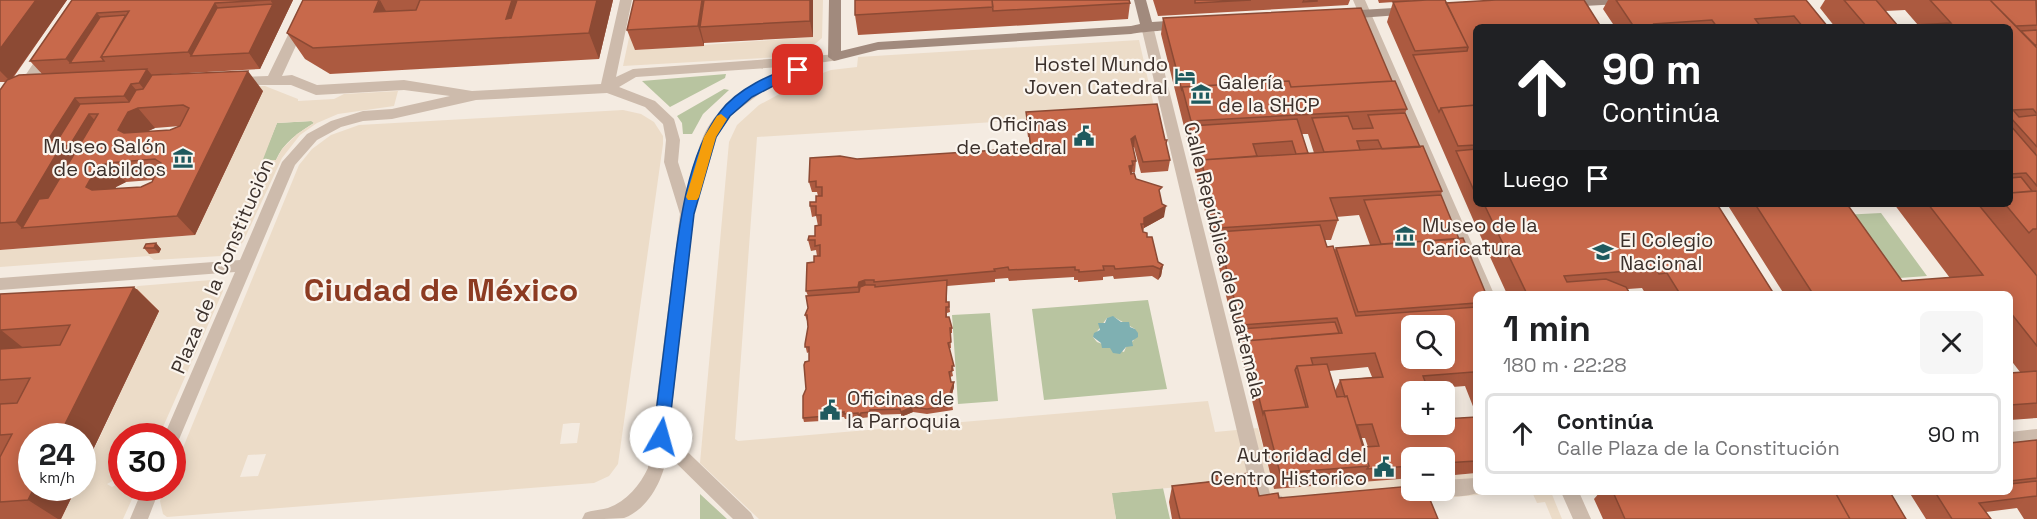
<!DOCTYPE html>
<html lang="es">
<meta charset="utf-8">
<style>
:root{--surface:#fff;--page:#f6f6f6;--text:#202124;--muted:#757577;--line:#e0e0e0}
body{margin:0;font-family:"Space Grotesk",sans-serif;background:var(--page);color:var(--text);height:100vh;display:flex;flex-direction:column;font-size:22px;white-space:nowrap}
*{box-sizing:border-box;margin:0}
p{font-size:20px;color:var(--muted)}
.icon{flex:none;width:33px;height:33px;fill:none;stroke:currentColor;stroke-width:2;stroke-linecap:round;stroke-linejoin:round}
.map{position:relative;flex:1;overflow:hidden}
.sheet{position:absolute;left:1473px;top:291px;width:540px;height:204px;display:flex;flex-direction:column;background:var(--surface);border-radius:9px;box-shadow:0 3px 15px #0003}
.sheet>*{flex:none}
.guide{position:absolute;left:1473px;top:24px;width:540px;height:183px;border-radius:9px;box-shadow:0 3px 15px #0003;background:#202124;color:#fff;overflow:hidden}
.fabs{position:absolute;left:1401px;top:315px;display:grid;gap:12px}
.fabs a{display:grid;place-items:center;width:54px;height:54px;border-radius:9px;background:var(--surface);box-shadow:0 3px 15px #0003;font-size:30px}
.speed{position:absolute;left:18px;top:423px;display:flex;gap:12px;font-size:30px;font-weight:700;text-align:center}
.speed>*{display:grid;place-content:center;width:78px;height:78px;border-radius:50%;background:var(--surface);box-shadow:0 3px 15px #0003;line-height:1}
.speed small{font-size:15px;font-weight:400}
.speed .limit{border:9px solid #d22;background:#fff;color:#111}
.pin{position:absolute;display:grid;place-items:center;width:51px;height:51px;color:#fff;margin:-26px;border-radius:12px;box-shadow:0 3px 9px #0006}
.me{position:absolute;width:66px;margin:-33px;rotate:7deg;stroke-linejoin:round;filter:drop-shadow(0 0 4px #0008)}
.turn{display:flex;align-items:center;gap:21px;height:126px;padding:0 30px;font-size:27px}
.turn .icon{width:78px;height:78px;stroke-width:2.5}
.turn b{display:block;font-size:42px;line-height:51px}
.then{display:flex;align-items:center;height:57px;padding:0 30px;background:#0003;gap:12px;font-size:22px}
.round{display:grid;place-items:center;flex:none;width:63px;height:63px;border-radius:9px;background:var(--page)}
.summary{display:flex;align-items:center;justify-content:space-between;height:102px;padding:0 30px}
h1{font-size:36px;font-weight:700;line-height:45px}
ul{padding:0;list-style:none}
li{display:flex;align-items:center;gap:18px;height:81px;margin:0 12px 9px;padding:0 18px;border:3px solid var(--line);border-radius:9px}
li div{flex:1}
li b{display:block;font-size:22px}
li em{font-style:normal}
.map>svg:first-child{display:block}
</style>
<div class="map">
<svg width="2037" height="519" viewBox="0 0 2037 519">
<rect width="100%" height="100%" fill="#f4ebe1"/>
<!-- green -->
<path fill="#b8c4a0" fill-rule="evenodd" d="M726 74 725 78 670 107 642 81Z
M724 89 729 90 703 114 692 134H683L682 123 677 116Z
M312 121 314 123C299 132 283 143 276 160L261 162 277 123Z
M1881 213 1927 276 1886 279 1842 215Z
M1148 300 1167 389 1044 400 1032 309ZM1114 317 1135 329 1134 340 1126 347 1124 352 1097 342 1093 337 1107 318Z
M990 313 998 401 958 404 952 315Z
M1163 488 1170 519H1116L1111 493Z
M700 494 727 519H700Z"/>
<!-- plaza -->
<path fill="#ecdcc8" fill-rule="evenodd" d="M637 0 635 50 812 37 813 0H823L822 38 808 50 781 57 623 66Z
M1139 40 1156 115 1152 112 757 137 735 439 738 441 1208 401 1215 432 1258 428 1274 489 1411 478 1412 490H1444L1445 476 1476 473V492H1509L1273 514 1245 481 1112 493 1116 519H759L700 463 729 142 737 125 759 105 809 78 831 70 857 67 858 57Z
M265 86 298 99V101L334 99 344 94 398 91 394 106 338 114 317 123 300 135 282 158 243 242 232 253 221 256 154 260 149 256 0 267V250L195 235 262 91 29 98ZM311 121 314 123 297 134 282 149 276 160 262 162 277 123Z
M623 110 641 114 654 122 663 136V144L618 464 609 476 594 483 167 517 163 514 160 501 166 488H172L173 472 299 165 312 149 331 135 359 125ZM572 423H580L577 443 560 444 563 424ZM266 454 258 476 240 477 248 455Z
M211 280 220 282 223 291 159 436H122L121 481 116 479 107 484 112 487 121 482 122 488H137L123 519H61L76 488H82L83 473 158 312 123 294 138 286Z
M1532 492H1551L1562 519H1552L1545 502 1537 503Z"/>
<!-- water -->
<path fill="#7fb0b2" d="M1113 316 1121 322H1129L1130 327 1135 329 1138 333V337L1132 341 1133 346 1126 347 1120 354 1113 353 1110 348H1102L1101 343 1093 337 1094 333 1100 330 1098 323H1105L1107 318Z"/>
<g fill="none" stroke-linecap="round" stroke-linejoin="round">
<!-- street -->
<path fill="#cdbbac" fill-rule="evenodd" d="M305 0H317L282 76 292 75 317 85 404 80 472 91 601 84 620 0H632L616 77 633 69 839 54 840 57 839 60 811 64V70L766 89 730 116 717 137 694 214 669 434 751 513 754 519H733L667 454C664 478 649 509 624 518 613 519 595 519 582 519L585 513C592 510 600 510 608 508 627 501 640 485 648 468L680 214 664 162 666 140 663 124 645 107 607 93 476 100 392 119 363 121 341 127 317 140 295 165 180 437 178 442 172 444V436H164L235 272 0 290V278L240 260 282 162 307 134 331 121 363 111 392 109 450 96 404 90 316 95 291 85H231L229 82 231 79 236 77 268 76ZM796 66C760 81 720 98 703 137 696 154 692 173 687 190L678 162 680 140 674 119 655 101 619 87 636 77Z
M1353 0H1365L1494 294H1478Z
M1147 22 1153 26 1270 494 1282 496 1285 502 1282 508C1274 511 1265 512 1257 509L1254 503 1141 26Z
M48 48 54 52 5 127 0 129V113L43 49Z
M2037 429V443L2010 446V432Z
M1476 478V492H1481C1470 496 1444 500 1436 490H1444V480Z
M143 488H160L148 519H130Z
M1561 492H1579L1591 519H1573Z"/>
<!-- secondary -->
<path fill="#a18a7d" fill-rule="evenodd" d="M829 0H841V51L878 42 1131 26 1140 24 1134 0H1146L1152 22 1182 20 1188 24C1181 31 1144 31 1131 34L878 50 834 61 828 57Z
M1562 0H1626L1620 4 1566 7 1560 3Z
M1410 7 1414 8 1416 11 1414 14 1344 19 1338 15 1344 11Z"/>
</g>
<!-- wall -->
<path fill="#ac5a40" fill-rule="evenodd" d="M0 0H67L13 78 42 74 30 61 72 0H293L260 69 152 75 263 91 195 235 0 250V90L6 82H0ZM180 126 170 130 146 132 155 128ZM152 180V182L141 187 115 189 116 187 126 182Z
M303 0H613L599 59 330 74 305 59 287 33Z
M813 0V37L704 43V46L635 50 627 30Z
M855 0 1130 3 1128 19 858 35 855 15Z
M1153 0H1350L1348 5 1158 16Z
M1378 0H1423L1379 3Z
M1608 0H1806L1828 27H1615L1603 9Z
M1825 0H2037V418L2010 420V373L2020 372 2010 359V294H1784L1727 204H1847L1902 281 1950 278 1894 204H2010V27H1835L1820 8ZM1905 10 1918 25 1898 26 1885 11Z
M1393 2 1446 3 1476 27V204H1717L1774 294H1654L1653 292 1645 293 1642 288 1628 289 1630 294H1507L1475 224 1387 22Z
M1163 18 1392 81 1407 109 1405 113 1420 147 1442 191 1441 195 1476 294V414L1465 386 1428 389 1412 424 1476 417V473L1444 476V458H1412V478L1274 489 1161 34ZM1302 134H1308L1314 153H1308ZM1359 215 1370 245 1336 248 1334 251 1327 247 1325 240H1331L1338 220 1336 217ZM1368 367 1372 377 1340 380 1335 391 1329 371ZM1361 438H1365L1368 447H1364Z
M1026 112 1167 140 1166 146 1170 160 1168 171 1141 173 1134 147H1133L1136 161 1135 172H1132V173L1136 179 1160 197 1164 217 1144 228 1143 232 1147 237 1158 262 1163 265 1161 276 1158 280 1152 276 1114 279 1113 276 1103 277V280L1078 282V280H1074V277L1009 281 1008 278 995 279V282L947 286V302H949L950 312 947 313V317L952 328V333H950L951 348H949L954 371H952L953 376 950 377 951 382 954 387 951 397 953 410 927 414 913 412 901 417V414L871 415V417L862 418 859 421 858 418 845 419 844 417H839V420L804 422 803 418 809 361V352L807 353 805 344 808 327V321H807L805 315 808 308V296L806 291 817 256 816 250 811 251 808 240 815 236 818 226 816 216 812 217 810 206 816 202 818 196 817 192H812L809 182 857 159 1030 148 1029 137H1028L1026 123Z
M156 243 161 249 159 253 149 254 144 248Z
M137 289 159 311 82 473V436L32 488H76L61 519H0V294Z
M2037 440V519H2024L2017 508 1986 512 1991 519H1926L1909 492H2010V443Z
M1215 476 1259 496 1438 519H1172L1169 502 1172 486 1214 481Z
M1600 492H1890L1906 519H1603L1594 499Z"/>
<!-- shaded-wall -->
<path fill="#8c4a34" d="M36 0H67L10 81 0 71V49Z
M270 0H293L260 69 249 53 273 4Z
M380 0 394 26 374 12Z
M497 0H517L514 37Z
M597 0H613L599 59 589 33Z
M702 0H704L700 27 704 43V46L698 26Z
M810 0H813V37L810 21Z
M215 3 229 24 191 56 188 52Z
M97 13 113 33 70 63 66 59Z
M147 69 168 95 158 106 139 83Z
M248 71 263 91 195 235 177 216Z
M131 84 151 107 138 108 155 128 146 132 136 150 118 130 128 112 135 109 124 96Z
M75 98 107 134 89 165 70 145 64 146 87 169 22 228 16 222 48 140Z
M1135 136 1134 147 1130 150 1131 139Z
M108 163 126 182 116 187 106 206 86 187 97 167Z
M1133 165 1131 176 1129 166Z
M1166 206 1164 217 1144 228V218Z
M156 243 161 249 159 253 154 248Z
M1163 265 1161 276 1158 280 1160 269Z
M865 280 867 291 860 297 858 287 859 282Z
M134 287 159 311 82 473V436H59Z
M1 330 31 354 0 357V332Z
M954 382V387L951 398 950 393Z
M912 407 913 412 901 417V412Z
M861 413 862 418 859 421 858 416Z
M34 488H76L61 519H58L28 500Z"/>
<!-- building -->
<path fill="#c8694b" stroke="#8c4a34" stroke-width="1.5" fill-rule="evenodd" d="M0 0H36L0 49Z
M72 0H270L215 3 188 52 101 57 129 11 97 13 66 59 30 61Z
M303 0H379L374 12 416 10 420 0H512L506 19 511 18 517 0H597L589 33 313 48 287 33Z
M634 0H702L698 26 627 30Z
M704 0H810V21L700 27Z
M855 0H992L993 7 855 15Z
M992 0H1129L1130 3 993 11Z
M1195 0H1251L1195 3Z
M1304 0H1317V1L1303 2Z
M1427 0H1445L1468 47 1415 51 1393 2Z
M1496 0H1584L1601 27H1476V105L1441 108 1439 112 1413 55 1467 51 1468 47 1446 3Z
M1616 0H1806L1828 27H1803L1794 16 1755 19 1761 27H1717L1712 20 1654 24 1656 27H1634Z
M1844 0H1876L1898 26 1951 23 1930 0H1990L2037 48V114L2033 109 2013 110 2019 117 2037 115V147L2010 117V27H1867Z
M1990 0H2036L2037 25 2016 26Z
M273 4 249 53 191 56 217 8Z
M1361 8 1392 81 1291 87 1289 81 1182 87V91L1163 18Z
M126 15 101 57 104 61 70 63 100 17Z
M2037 30V45H2035L2021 31Z
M147 69 139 83 131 84 124 96 75 98 48 140H56L54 144 63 143 16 222 0 223V90L7 80 19 75Z
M248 71 177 216 22 228 39 199 48 198 98 114H89L70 145 64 146 63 143 60 144 57 141 80 104 129 102 136 90 143 89 152 75ZM183 105 189 108 180 126 170 130 124 133 118 130 128 112 138 108ZM155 159 161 163 152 182 141 187 92 190 86 187 97 167 108 163Z
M1289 81 1291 87 1395 81 1407 109 1191 121 1182 87Z
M1157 104 1165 140H1167L1166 143 1170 160 1143 162 1135 136 1131 139 1136 161H1132L1133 165 1129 166 1131 174 1134 173 1136 179 1162 187 1159 190 1162 204 1166 206 1144 218V224H1141L1143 232 1147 233V237H1152L1158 262 1163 265 1160 269 1153 266 1115 269 1114 266H1103L1104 270 1079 272V270H1075V267L1009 270 1008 267 994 269 995 271 874 282V280H865L859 282 858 287 806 291 807 263 814 262V256H820V245L815 246V240H808L809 236H815V226L821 225V215H816V206H810V202H816V196H822V187H816V181L809 182 810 158 840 156 857 159 1031 148 1029 133 1032 132 1031 126H1028L1026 112Z
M1476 105V145L1458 146 1441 108Z
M1405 113 1420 147 1382 149 1378 140 1357 141 1360 150 1324 152 1312 118 1348 116 1353 129 1373 128 1368 115Z
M1297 119 1308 153 1296 154 1292 141 1253 144 1257 156 1201 160 1200 164 1190 126Z
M2010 125 2037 156V186L2026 173 2010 174Z
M1423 146 1442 191 1330 198 1338 220 1218 228 1201 160Z
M1476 149V195L1456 151Z
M2021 177 2032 191 2010 193V178Z
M2037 191V229H2033L2029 233 2005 204H2010V193Z
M1441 195 1459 239 1381 244 1364 200Z
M1484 204H1717L1774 294H1680L1667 273 1659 274 1656 269 1564 276 1567 282 1606 279 1626 287 1630 294H1527Z
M1755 204H1847L1902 281 1983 275 1928 204H1978L2037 276V346L2010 312V294H1813Z
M1320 225 1327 247 1333 246 1356 316 1476 307V379L1473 372 1423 376 1429 392H1412V424H1444V419L1476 417V461L1444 463V458H1412V466L1367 469 1369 466 1347 396 1345 397 1340 380 1383 377 1375 353 1311 358 1313 365 1297 366 1295 370 1306 407 1264 411 1263 414 1245 341 1342 333 1337 318 1241 325 1217 232ZM1412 326H1444V358H1412ZM1372 424 1379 446 1364 447 1357 425Z
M1463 238 1486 294H1476V303L1358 312 1336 248Z
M156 243 154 248H144L146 244Z
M947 280 946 302H949V307H946V317H949L952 328H950L951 342 948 343 954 366H952V371L949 372 951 382H954L950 393 952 405 927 409 912 407 901 412 900 409 870 410V412L861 413 858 416V413L844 414V412L838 413V415L803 418V396L806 389 804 365 805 362 809 361V347H805V344L808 327 807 315H805L808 308 806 296 859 292 860 287 865 285H875V287Z
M134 287 59 436H32V488H34L28 500 0 502V457L12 434 0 435V404L17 403 30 378 0 380V349L60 345 70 325 1 330 0 332V294Z
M1335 322 1339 333 1245 341 1244 345 1240 329Z
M1327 364 1337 397 1347 396 1369 466 1280 473 1264 411 1308 407 1297 366Z
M2037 371V403L2010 405V373Z
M2037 440V478L2010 481V443Z
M1253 473 1259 496 1278 493 1279 498 1412 486V490H1426L1438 519H1180L1172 486 1217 481 1215 476Z
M2037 481V496L1979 503 1991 519H1952L1935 492H2010V484Z
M1613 492H1835L1850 519H1625Z
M1835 492H1890L1906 519H1850Z"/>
<!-- route -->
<path fill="#1a73e8" stroke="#114b97" stroke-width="1.5" d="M798 66 804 70 752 97 730 116 716 137 694 214 668 437 666 442 661 444 655 442 653 437C659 391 664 346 670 300 677 244 684 158 720 112 737 89 772 73 798 66Z"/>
<!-- slow -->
<path fill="#f59e0b" d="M721 114 727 119 716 137 699 197 697 200H688L686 197 704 137 717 116Z"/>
<!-- icons -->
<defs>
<g id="hotel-bare" transform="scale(1.62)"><path d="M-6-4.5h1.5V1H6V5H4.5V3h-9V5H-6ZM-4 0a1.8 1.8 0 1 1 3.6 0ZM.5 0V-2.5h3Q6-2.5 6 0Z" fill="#1f5a5e" stroke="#fbf5ee" stroke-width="2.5" paint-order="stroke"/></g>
<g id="museum-bare" transform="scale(1.62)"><path d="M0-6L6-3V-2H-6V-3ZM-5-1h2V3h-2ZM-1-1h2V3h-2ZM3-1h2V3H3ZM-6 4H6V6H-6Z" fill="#1f5a5e" stroke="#fbf5ee" stroke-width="2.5" paint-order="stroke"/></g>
<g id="civic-bare" transform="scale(1.62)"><path d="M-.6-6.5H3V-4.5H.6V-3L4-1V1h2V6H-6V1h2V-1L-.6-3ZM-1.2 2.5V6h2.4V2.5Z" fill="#1f5a5e" stroke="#fbf5ee" stroke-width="2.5" paint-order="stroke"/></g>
<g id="university-bare" transform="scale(1.62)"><path d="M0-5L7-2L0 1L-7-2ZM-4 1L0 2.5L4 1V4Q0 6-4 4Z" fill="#1f5a5e" stroke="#fbf5ee" stroke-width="2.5" paint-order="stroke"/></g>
</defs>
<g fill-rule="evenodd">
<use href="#hotel-bare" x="1185" y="76"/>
<use href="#museum-bare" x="1201" y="94"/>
<use href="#civic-bare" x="1084" y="136"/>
<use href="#museum-bare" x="183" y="158"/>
<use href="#museum-bare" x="1405" y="236"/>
<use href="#university-bare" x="1603" y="252"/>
<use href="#civic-bare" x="830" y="410"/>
<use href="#civic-bare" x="1384" y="467"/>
</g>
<g text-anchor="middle" stroke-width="4.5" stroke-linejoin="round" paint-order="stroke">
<!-- poi labels -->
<g font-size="20" fill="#3b302b" stroke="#fbf5ee" text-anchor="end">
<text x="1168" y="71">Hostel Mundo<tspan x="1168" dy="23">Joven Catedral</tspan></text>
<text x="1218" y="89" text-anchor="start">Galería<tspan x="1218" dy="23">de la SHCP</tspan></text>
<text x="1067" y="131">Oficinas<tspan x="1067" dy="23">de Catedral</tspan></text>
<text x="166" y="153">Museo Salón<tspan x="166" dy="23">de Cabildos</tspan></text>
<text x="1422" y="232" text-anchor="start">Museo de la<tspan x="1422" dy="23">Caricatura</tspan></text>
<text x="1620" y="247" text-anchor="start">El Colegio<tspan x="1620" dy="23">Nacional</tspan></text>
<text x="847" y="405" text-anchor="start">Oficinas de<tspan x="847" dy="23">la Parroquia</tspan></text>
<text x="1367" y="462">Autoridad del<tspan x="1367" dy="23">Centro Historico</tspan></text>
</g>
<!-- street labels -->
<g font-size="20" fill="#3b302b" stroke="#fbf5ee">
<text transform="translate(1225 260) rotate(76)" y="7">Calle República de Guatemala</text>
<text transform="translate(222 266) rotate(-67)" y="7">Plaza de la Constitución</text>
</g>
<!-- town labels -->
<g font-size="32" font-weight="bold" fill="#8c3b22" stroke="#fbf5ee">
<text x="441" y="301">Ciudad de México</text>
</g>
</g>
</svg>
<div class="fabs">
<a><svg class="icon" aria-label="search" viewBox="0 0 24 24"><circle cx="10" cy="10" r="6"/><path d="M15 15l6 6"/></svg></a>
<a>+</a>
<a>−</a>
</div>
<div class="speed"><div>24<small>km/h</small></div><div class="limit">30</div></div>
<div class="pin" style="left:798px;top:70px;background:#d93025"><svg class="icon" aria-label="arrive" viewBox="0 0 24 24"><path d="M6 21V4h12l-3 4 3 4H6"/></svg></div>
<svg class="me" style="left:661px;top:437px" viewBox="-20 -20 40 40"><circle r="19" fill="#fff"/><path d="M0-13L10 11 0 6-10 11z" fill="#1a73e8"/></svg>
<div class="guide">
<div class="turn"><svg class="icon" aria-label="ahead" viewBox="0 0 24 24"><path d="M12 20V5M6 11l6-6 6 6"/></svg><div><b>90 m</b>Continúa</div></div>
<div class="then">Luego<svg class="icon" aria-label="arrive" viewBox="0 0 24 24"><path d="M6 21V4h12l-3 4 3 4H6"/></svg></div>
</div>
<section class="sheet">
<div class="summary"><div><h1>1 min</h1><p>180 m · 22:28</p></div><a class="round"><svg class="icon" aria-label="close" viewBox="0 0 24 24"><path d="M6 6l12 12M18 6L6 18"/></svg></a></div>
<ul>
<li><svg class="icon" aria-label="ahead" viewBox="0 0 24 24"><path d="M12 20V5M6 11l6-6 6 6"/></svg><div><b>Continúa</b><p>Calle Plaza de la Constitución</p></div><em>90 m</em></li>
</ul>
</section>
</div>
